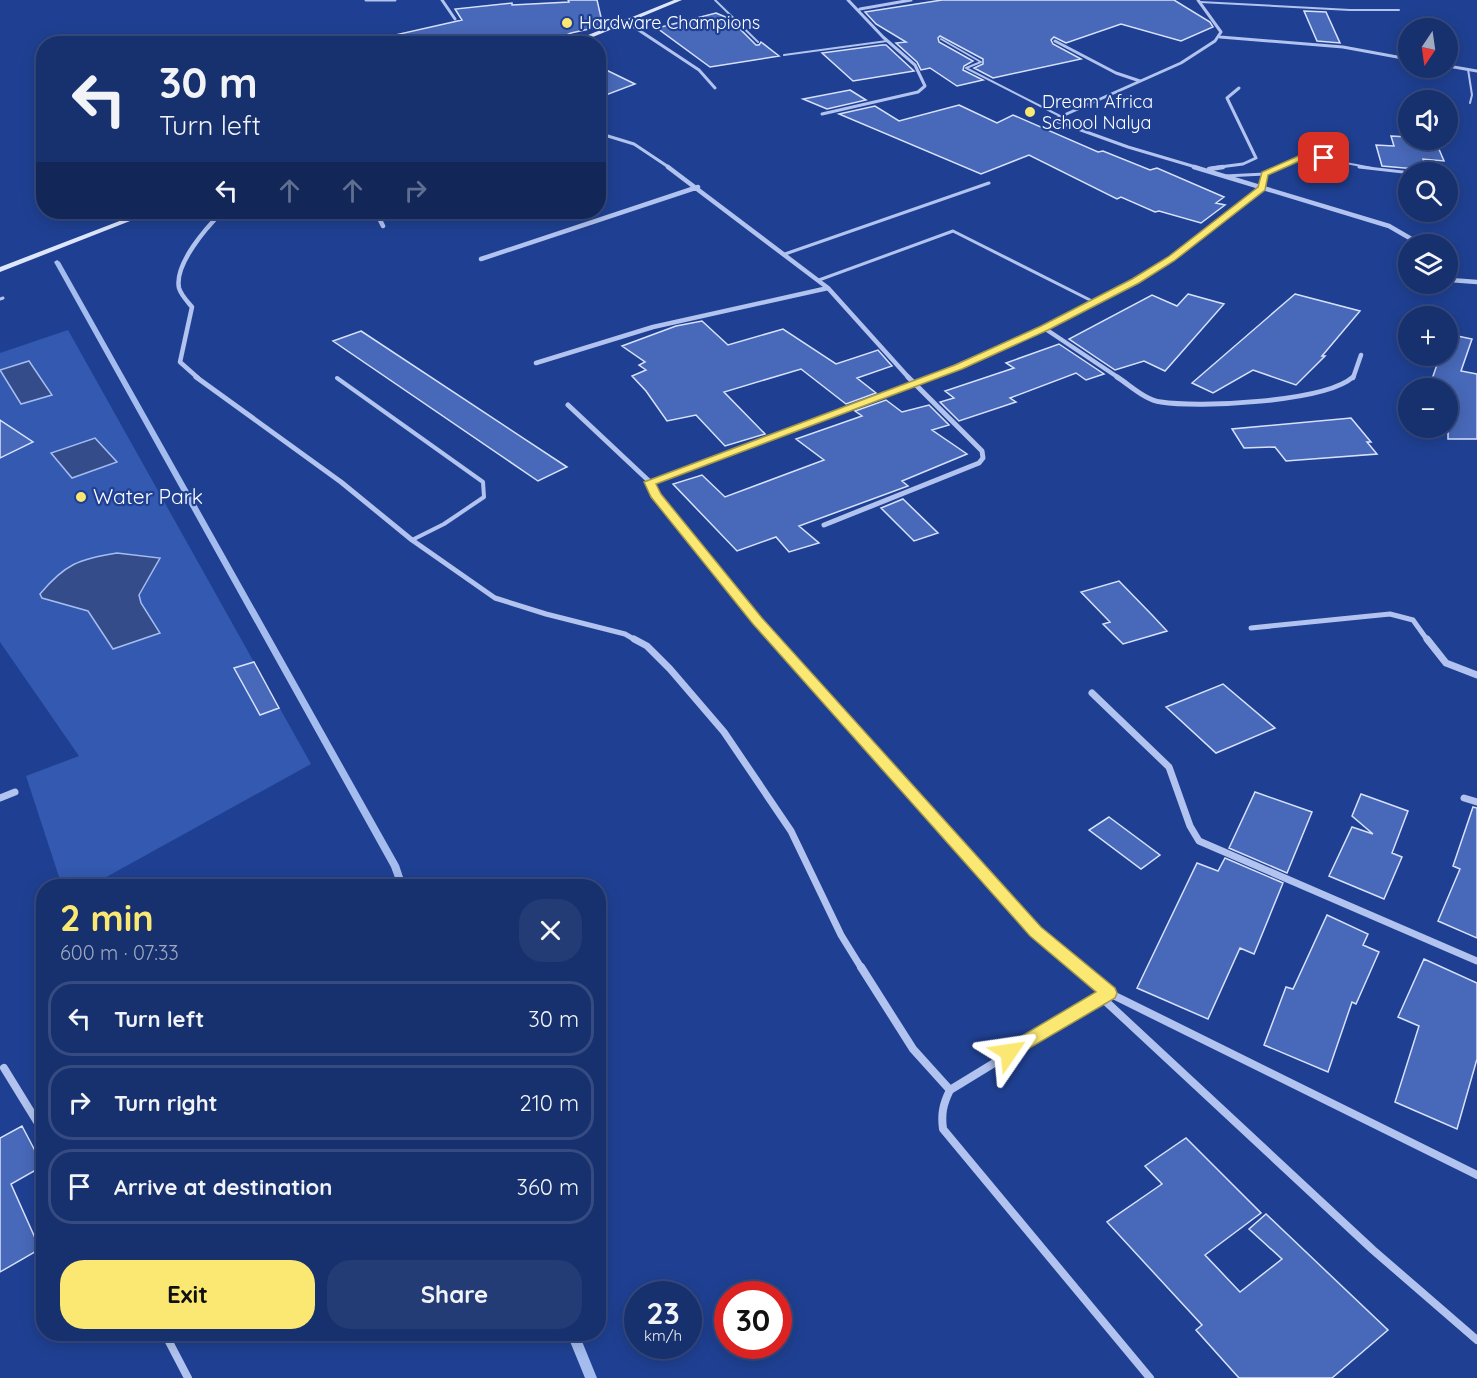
<!DOCTYPE html>
<meta charset="utf-8">
<style>
:root{--surface:#17306e;--page:#243c76;--text:#f1f3f6;--muted:#9ea9c2;--line:#364b81;--accent:#fbe872}
body{margin:0;font-family:Quicksand,sans-serif;background:var(--page);color:var(--text);height:100vh;display:flex;flex-direction:column;font-size:22px;white-space:nowrap}
*{box-sizing:border-box;margin:0}
p{font-size:20px;color:var(--muted)}
.icon{flex:none;width:33px;height:33px;fill:none;stroke:currentColor;stroke-width:2;stroke-linecap:round;stroke-linejoin:round}
.map{position:relative;flex:1;overflow:hidden}
.panel{position:absolute;left:36px;top:879px;width:570px;height:462px;display:flex;flex-direction:column;background:var(--surface);border-radius:24px;box-shadow:0 3px 15px #0003,0 0 0 2px var(--line)}
.panel>*{flex:none}
.banner{position:absolute;left:36px;top:36px;width:570px;height:183px;border-radius:24px;box-shadow:0 3px 15px #0003,0 0 0 2px var(--line);background:#17306e;color:var(--text);overflow:hidden}
.needle{width:39px;rotate:193deg}
.tools{position:absolute;left:1398px;top:18px;display:grid;gap:12px}
.tools a{display:grid;place-items:center;width:60px;height:60px;border-radius:50%;background:var(--surface);box-shadow:0 3px 15px #0003,0 0 0 2px var(--line);font-size:30px}
.speed{position:absolute;left:624px;top:1281px;display:flex;gap:12px;font-size:30px;font-weight:700;text-align:center}
.speed>*{display:grid;place-content:center;width:78px;height:78px;border-radius:50%;background:var(--surface);box-shadow:0 3px 15px #0003,0 0 0 2px var(--line);line-height:1}
.speed small{font-size:15px;font-weight:400}
.speed .limit{border:9px solid #d22;background:#fff;color:#111}
.pin{position:absolute;display:grid;place-items:center;width:51px;height:51px;color:#fff;margin:-26px;border-radius:12px;box-shadow:0 3px 9px #0006}
.me{position:absolute;width:66px;margin:-33px;rotate:58deg;stroke-linejoin:round;filter:drop-shadow(0 0 4px #0008)}
.turn{display:flex;align-items:center;gap:21px;height:126px;padding:0 24px;font-size:27px}
.turn .icon{width:78px;height:78px;stroke-width:2.5}
.turn b{display:block;font-size:42px;line-height:51px}
.lanes{display:flex;align-items:center;height:57px;padding:0 24px;background:#0003;justify-content:center;gap:30px;direction:ltr}
.lanes .off{opacity:.35}
.round{display:grid;place-items:center;flex:none;width:63px;height:63px;border-radius:24px;background:var(--page)}
.headline{display:flex;align-items:center;justify-content:space-between;height:102px;padding:0 24px}
h1{font-size:36px;font-weight:700;line-height:45px;color:var(--accent)}
.action{display:flex;gap:12px;margin-top:auto;padding:12px 24px}
.action a{flex:1;height:69px;border-radius:24px;background:var(--accent);color:#111;font-size:24px;font-weight:700;line-height:69px;text-align:center}
.action a+a{background:var(--page);color:var(--text)}
ul{padding:0;list-style:none}
li{display:flex;align-items:center;gap:18px;height:75px;margin:0 12px 9px;padding:0 12px;border:3px solid var(--line);border-radius:24px}
li div{flex:1}
li b{display:block;font-size:22px}
li em{font-style:normal}
.map>svg:first-child{display:block}
</style>
<div class="map">
<svg width="1477" height="1378" viewBox="0 0 1477 1378">
<rect width="100%" height="100%" fill="#1f4092"/>
<!-- green -->
<path fill="#3359b0" d="M68 330 311 764 90 886H62L26 776 79 756 0 642V353Z"/>
<!-- water -->
<path fill="#344c89" stroke="#a5bcef" stroke-width="1.5" d="M29 361 52 395 21 404 0 370Z
M95 438 117 462 72 478 51 453Z
M117 553 160 558 139 595 141 603 160 633 113 649 88 611 42 598 40 594C65 564 79 559 117 553Z"/>
<g fill="none" stroke-linecap="round" stroke-linejoin="round">
<!-- stream -->
<path fill="#a5bcef" fill-rule="evenodd" d="M57 260 60 262 399 865 406 886H398L391 867 54 262Z
M567 1334H579L597 1378H585Z"/>
</g>
<!-- building -->
<path fill="#4869b9" stroke="#d7e1fa" stroke-width="1.5" d="M568 0H597L603 26 571 33 546 44H396L395 35 462 20 455 9 512 3V5L569 2Z
M942 0H1174L1210 22 1213 27 1181 41 1121 24 1066 43 1054 37 1051 40 1053 44 1081 59 993 78 974 68 983 64V59L940 36 938 38 939 42 973 61 964 66 963 70 983 80 957 86 930 68 921 70 917 62 896 43 906 42 876 24 865 12Z
M1304 11 1326 12 1340 43 1317 41Z
M716 13 730 19 756 45H759L761 42 779 56 710 67 657 28Z
M882 45H886L914 71 853 81 822 53Z
M598 66 635 84 598 98Z
M850 90 866 100 827 109 803 99Z
M959 105 997 123 1013 115 1098 152 1103 151 1150 170 1157 168 1224 197 1216 203 1225 205 1201 223 1159 211 1155 212 1121 197 1117 199 1029 155 981 174 839 114 875 106 899 121Z
M1391 136 1408 137V140H1435L1444 161 1423 159 1427 170 1382 166 1376 145 1394 146Z
M1188 294 1224 304 1165 371 1144 361 1115 370 1069 339 1152 295 1177 306Z
M1295 294 1360 311 1322 356H1325L1296 385 1253 370 1213 393 1192 383Z
M702 321 728 345 783 329 836 364 878 350 892 366 857 378 876 393 846 404 801 369 724 392 765 434 725 446 696 415 667 421 646 391 632 376 646 370 639 365 645 362 622 346 676 326Z
M361 331 567 467 538 481 333 341Z
M1448 334 1472 339 1461 371 1477 374V439H1448V385L1431 382 1440 356H1448Z
M1059 344 1104 374 1086 380 1076 373 1010 398 1016 402 959 421 940 402 954 398 945 391 1014 368 1006 363Z
M886 400 902 412 929 405 949 425 932 430 967 454 902 481 908 486 799 526 819 543 789 552 776 537 737 551 673 484 702 475 725 497 824 460 796 439 862 416 855 411Z
M1351 418 1371 442H1367L1377 454 1286 461 1275 447 1244 448 1232 429Z
M0 420 33 442 0 458Z
M903 499 938 533 914 541 881 508Z
M1119 581 1153 616 1167 631 1123 644 1103 624 1110 622 1081 592Z
M254 662 279 708 260 715 234 668Z
M1223 684 1275 728 1216 753 1166 707Z
M1255 792 1312 812 1287 873 1229 848Z
M1361 794 1408 811 1392 853 1402 857 1384 899 1329 876 1352 827 1373 834 1352 816Z
M1473 807 1477 808V938L1438 921 1460 869 1453 866Z
M1109 817 1160 855 1141 869 1089 830Z
M1225 858 1283 883 1254 954 1240 948 1208 1019 1137 988 1197 863 1218 871Z
M1327 915 1368 934 1363 945 1379 952 1356 1004 1352 1002 1328 1072 1264 1045 1286 987 1293 989Z
M1424 959 1477 983V1059L1457 1129 1395 1102 1419 1026 1398 1017Z
M22 1126 43 1166 11 1184 40 1249 0 1272V1138Z
M1186 1138 1261 1213 1205 1255 1240 1292 1282 1259 1249 1229 1266 1214 1388 1330 1332 1378H1239L1196 1330 1202 1325 1107 1222 1162 1184 1145 1166Z"/>
<g fill="none" stroke-linecap="round" stroke-linejoin="round">
<!-- lane-far2 -->
<path stroke="#b1c3ee" stroke-width="2" d="M715 0 758 42
M1200 2 1350 10H1399
M941 39 981 62 966 68 1060 116
M784 55 887 41
M1468 69 1472 95 1470 103
M1276 168 1294 159 1309 156 1372 168"/>
<!-- lane-far1 -->
<path stroke="#b1c3ee" stroke-width="3" d="M1359 167 1403 172
M1225 176 1265 174 1279 167
M785 254 989 183
M819 280 953 231 1094 302
M0 299 3 298"/>
<!-- lane -->
<path stroke="#b1c3ee" stroke-width="4" d="M337 378 483 482 484 497 444 524 412 540"/>
<!-- street-far4 -->
<path stroke="#b1c3ee" stroke-width="3" d="M366 0H395
M442 0 455 19
M1198 0 1221 32 1215 41 1181 63 1053 120 1128 147 1199 168
M860 9 911 0
M625 21 699 70 715 88
M1220 37 1343 47 1408 59
M1055 41 1116 73 1140 81
M1448 66 1477 71
M822 114 918 92 925 86 915 65 883 37 848 0
M598 133 634 144 670 168
M1212 168 1243 164 1256 158 1227 98 1239 88"/>
<!-- street-far3 -->
<path stroke="#b1c3ee" stroke-width="4.5" d="M668 167 828 288 909 378
M1194 167 1389 226 1420 244
M1209 169 1223 167
M376 212 383 226
M481 259 698 187
M1448 277 1450 280 1477 282
M1044 328 1119 378
M536 363 653 327 828 288
M198 378 180 362 192 307C187 301 181 295 179 288 174 264 207 227 222 212
M929 378 1044 328 1136 281 1171 259 1262 188
M1353 378 1361 355"/>
<!-- street-far2 -->
<path stroke="#b1c3ee" stroke-width="5" d="M196 377 341 482 412 540 495 598 546 614 625 634 637 641
M1117 377C1130 385 1145 400 1161 402 1199 408 1325 402 1353 377
M568 405 650 482 655 494 775 641
M650 482 933 377
M824 525 979 463 983 458 982 451 908 377
M1251 628 1390 614 1413 620 1428 641"/>
<!-- street-far1 -->
<path stroke="#b1c3ee" stroke-width="7" d="M634 639 647 646 670 669 724 732 791 831 841 935 862 969
M774 639 1035 931 1080 969
M1427 639 1446 663 1477 675
M1092 693 1169 767 1190 826 1199 841 1477 961
M0 798 15 792
M1464 798 1477 802"/>
<!-- street -->
<path stroke="#b1c3ee" stroke-width="8" d="M861 967 913 1049 950 1090
M1078 967 1109 993 1477 1175
M1109 993 950 1090C943 1104 941 1114 943 1129L1150 1378
M1101 997 1373 1250 1477 1340
M4 1068 44 1133
M165 1334 188 1378"/>
<!-- secondary -->
<path fill="#dee6fa" fill-rule="evenodd" d="M674 0H682L576 44H566Z
M143 212H153L0 272V267Z"/>
</g>
<!-- route -->
<path fill="#fbe872" stroke="#a3974a" stroke-width="1.5" d="M1303 154 1328 158 1324 161 1304 159 1268 175 1265 190 1174 261 1139 283 1048 330 962 369 656 484 661 494 762 618 1041 927 1115 988 1117 993 1115 998 1009 1060 1003 1058 1000 1052 1003 1047 1096 992 1030 936 753 624 651 497 644 482 955 365 1041 326 1132 279 1168 257 1258 187 1262 172Z"/>
<!-- markers -->
<g fill="#fbe872" stroke="#1f4092" stroke-width="2">
<circle cx="567" cy="23" r="6"/>
<circle cx="1030" cy="112" r="6"/>
<circle cx="81" cy="497" r="6"/>
</g>
<g text-anchor="middle" stroke-width="4.5" stroke-linejoin="round" paint-order="stroke">
<!-- far-poi labels -->
<g font-size="18" fill="#fff" stroke="#1f4092" text-anchor="start">
<text x="579" y="29">Hardware Champions</text>
<text x="1042" y="108">Dream Africa<tspan x="1042" dy="21">School Nalya</tspan></text>
</g>
<!-- poi labels -->
<g font-size="21" fill="#fff" stroke="#1f4092" text-anchor="start">
<text x="93" y="504">Water Park</text>
</g>
</g>
</svg>
<div class="tools">
<a><svg class="needle" viewBox="-14 -14 28 28"><path d="M0-13l5 13h-10z" fill="#e53935"/><path d="M0 13l5-13h-10z" fill="#9ea9c2"/></svg></a>
<a><svg class="icon" aria-label="sound" viewBox="0 0 24 24"><path d="M4 9h4l5-4v14l-5-4H4zM17 9q2 3 0 6"/></svg></a>
<a><svg class="icon" aria-label="search" viewBox="0 0 24 24"><circle cx="10" cy="10" r="6"/><path d="M15 15l6 6"/></svg></a>
<a><svg class="icon" aria-label="layers" viewBox="0 0 24 24"><path d="M12 4l9 5-9 5-9-5zM3 14l9 5 9-5"/></svg></a>
<a>+</a>
<a>−</a>
</div>
<div class="speed"><div>23<small>km/h</small></div><div class="limit">30</div></div>
<div class="pin" style="left:1324px;top:158px;background:#d93025"><svg class="icon" aria-label="arrive" viewBox="0 0 24 24"><path d="M6 21V4h12l-3 4 3 4H6"/></svg></div>
<svg class="me" style="left:1009px;top:1052px" viewBox="-20 -20 40 40"><path d="M0-17L14 15 0 8-14 15z" fill="#fbe872" stroke="#fff" stroke-width="4"/></svg>
<div class="banner">
<div class="turn"><svg class="icon" aria-label="left" viewBox="0 0 24 24"><path d="M17 20v-9H6M10 6l-5 5 5 5"/></svg><div><b>30 m</b>Turn left</div></div>
<div class="lanes"><svg class="icon" aria-label="left" viewBox="0 0 24 24"><path d="M17 20v-9H6M10 6l-5 5 5 5"/></svg><svg class="icon off" aria-label="ahead" viewBox="0 0 24 24"><path d="M12 20V5M6 11l6-6 6 6"/></svg><svg class="icon off" aria-label="ahead" viewBox="0 0 24 24"><path d="M12 20V5M6 11l6-6 6 6"/></svg><svg class="icon off" aria-label="right" viewBox="0 0 24 24"><path d="M7 20v-9h11M14 6l5 5-5 5"/></svg></div>
</div>
<section class="panel">
<div class="headline"><div><h1>2 min</h1><p>600 m · 07:33</p></div><a class="round"><svg class="icon" aria-label="close" viewBox="0 0 24 24"><path d="M6 6l12 12M18 6L6 18"/></svg></a></div>
<ul>
<li><svg class="icon" aria-label="left" viewBox="0 0 24 24"><path d="M17 20v-9H6M10 6l-5 5 5 5"/></svg><div><b>Turn left</b></div><em>30 m</em></li>
<li><svg class="icon" aria-label="right" viewBox="0 0 24 24"><path d="M7 20v-9h11M14 6l5 5-5 5"/></svg><div><b>Turn right</b></div><em>210 m</em></li>
<li><svg class="icon" aria-label="arrive" viewBox="0 0 24 24"><path d="M6 21V4h12l-3 4 3 4H6"/></svg><div><b>Arrive at destination</b></div><em>360 m</em></li>
</ul>
<div class="action"><a>Exit</a><a>Share</a></div>
</section>
</div>
